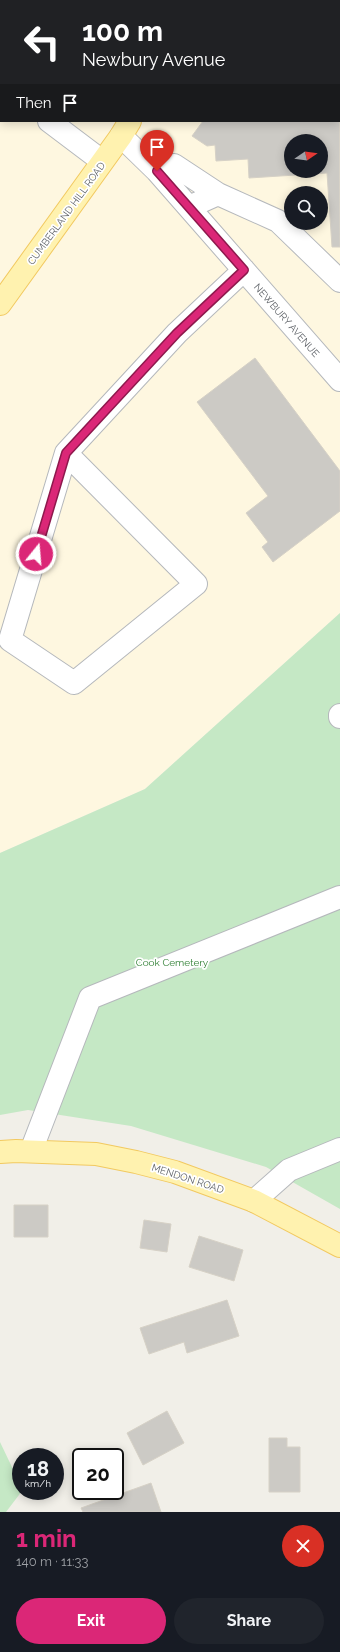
<!DOCTYPE html>
<meta charset="utf-8">
<style>
:root{--surface:#171b24;--page:#20242c;--text:#f1f3f6;--muted:#9ea1a6;--accent:#db2777}
body{margin:0;font-family:Raleway,sans-serif;background:var(--page);color:var(--text);height:100vh;display:flex;flex-direction:column;font-size:15px;white-space:nowrap}
*{box-sizing:border-box;margin:0}
p{font-size:13px;color:var(--muted)}
.icon{flex:none;width:22px;height:22px;fill:none;stroke:currentColor;stroke-width:2;stroke-linecap:round;stroke-linejoin:round}
.map{position:relative;height:1512px;overflow:hidden}
.sheet{display:flex;flex-direction:column;background:var(--surface);flex:1}
.sheet>*{flex:none}
.hud{position:absolute;left:0px;top:0px;width:340px;height:122px;box-shadow:0 2px 10px #0003;background:#202124;color:#fff;overflow:hidden}
.needle{width:26px;rotate:77deg}
.buttons{position:absolute;left:284px;top:134px;display:grid;gap:8px}
.buttons a{display:grid;place-items:center;width:44px;height:44px;border-radius:50%;background:var(--surface);box-shadow:0 2px 10px #0003;font-size:20px}
.speed{position:absolute;left:12px;top:1448px;display:flex;gap:8px;font-size:20px;font-weight:700;text-align:center}
.speed>*{display:grid;place-content:center;width:52px;height:52px;border-radius:50%;background:var(--surface);box-shadow:0 2px 10px #0003;line-height:1}
.speed small{font-size:10px;font-weight:400}
.speed .limit{border:2px solid #111;border-radius:6px;background:#fff;color:#111}
.pin{position:absolute;display:grid;place-items:center;width:34px;height:34px;color:#fff;margin:-41px -17px;border-radius:50% 50% 50% 0;rotate:-45deg;box-shadow:0 0 4px #0007}
.pin .icon{rotate:45deg}
.me{position:absolute;width:44px;margin:-22px;rotate:17deg;stroke-linejoin:round;filter:drop-shadow(0 0 3px #0008)}
.turn{display:flex;align-items:center;gap:14px;height:84px;padding:0 16px;font-size:18px}
.turn .icon{width:52px;height:52px;stroke-width:2.5}
.turn b{display:block;font-size:28px;line-height:34px}
.then{display:flex;align-items:center;height:38px;padding:0 16px;background:#0003;gap:8px;font-size:15px}
.round{display:grid;place-items:center;flex:none;width:42px;height:42px;border-radius:21px;background:var(--page)}
.headline{display:flex;align-items:center;justify-content:space-between;height:68px;padding:0 16px}
h1{font-size:24px;font-weight:700;line-height:30px;color:var(--accent)}
.primary-button{display:flex;gap:8px;margin-top:auto;padding:8px 16px}
.primary-button a{flex:1;height:46px;border-radius:24px;background:var(--accent);color:#fff;font-size:16px;font-weight:700;line-height:46px;text-align:center}
.primary-button a+a{background:var(--page);color:var(--text)}
.map>svg:first-child{display:block}
</style>
<div class="map">
<svg width="340" height="1512" viewBox="0 0 340 1512">
<rect width="100%" height="100%" fill="#f1efe8"/>
<!-- commercial -->
<path fill="#fef7e0" fill-rule="evenodd" d="M0 0H340V613L145 789 0 853ZM1 1H339V121H1ZM291 141H321V171H291ZM291 193H321V223H291Z"/>
<!-- green -->
<path fill="#c5e8c5" d="M340 613V1209L266 1167 131 1126 28 1110 0 1115V853L145 789Z
M0 1442 21 1486 22 1491 6 1512H0Z"/>
<!-- building -->
<path fill="#cccac5" stroke="#d6d1c6" fill-rule="evenodd" d="M0 0H68L1 1V24Z
M339 13 340 247H332L327 173 249 178 248 159 216 161 215 145 207 146 192 136 203 121H339ZM291 141H321V171H291Z
M255 358 340 471V511L273 562 262 547 268 542 246 513 268 496 197 402Z
M14 1205H48V1237H14Z
M144 1220 171 1224 167 1252 140 1248Z
M199 1236 243 1250 234 1281 189 1267Z
M227 1300 239 1336 187 1353 184 1342 149 1354 140 1328Z
M167 1411 184 1443 143 1465 127 1433Z
M269 1438H287V1447H300V1492H269Z
M151 1483 161 1512H83L81 1508Z"/>
<g fill="none" stroke-linecap="round" stroke-linejoin="round">
<!-- minor casing -->
<g stroke="#b5b8bc" stroke-width="24">
<path id="minor" d="M0 81 1 82
M49 121 102 161
M121 136 157 171 340 380
M174 165 218 194
M189 207 218 194 278 221 340 281
M66 453 196 584 74 683 10 640 66 453 177 333 244 270
M340 715V717
M31 1151 90 998 340 897
M254 1201 289 1170 340 1149"/>
</g>
<!-- major casing -->
<g stroke="#f2c960" stroke-width="24">
<path id="major" d="M199 1 200 0
M0 304 121 136 130 121
M0 1152 16 1151 96 1154 136 1162 175 1172 254 1201 340 1246"/>
</g>
<!-- minor -->
<use href="#minor" stroke="#fff" stroke-width="22"/>
<!-- major -->
<use href="#major" stroke="#fff2af" stroke-width="22"/>
</g>
<g fill="none" stroke-linecap="round" stroke-linejoin="round">
<!-- route casing -->
<g stroke="#8e194d" stroke-width="10">
<path id="route" d="M36 554 66 453 177 333 244 270 157 171"/>
</g>
<!-- route -->
<use href="#route" stroke="#db2777" stroke-width="7"/>
</g>
<g text-anchor="middle" stroke-width="3.5" stroke-linejoin="round" paint-order="stroke">
<!-- street labels -->
<g font-size="10" fill="#5f6368" stroke="#fff">
<text transform="translate(66 213) rotate(-54)" y="4">CUMBERLAND HILL ROAD</text>
<text transform="translate(287 320) rotate(49)" y="4">NEWBURY AVENUE</text>
<text transform="translate(188 1178) rotate(18)" y="4">MENDON ROAD</text>
</g>
<!-- park labels -->
<g font-size="10" fill="#348238" stroke="#fff">
<text x="172" y="966">Cook Cemetery</text>
</g>
</g>
</svg>
<div class="buttons">
<a><svg class="needle" viewBox="-14 -14 28 28"><path d="M0-13l5 13h-10z" fill="#e53935"/><path d="M0 13l5-13h-10z" fill="#9ea1a6"/></svg></a>
<a><svg class="icon" aria-label="search" viewBox="0 0 24 24"><circle cx="10" cy="10" r="6"/><path d="M15 15l6 6"/></svg></a>
</div>
<div class="speed"><div>18<small>km/h</small></div><div class="limit">20</div></div>
<div class="pin" style="left:157px;top:171px;background:#d93025"><svg class="icon" aria-label="arrive" viewBox="0 0 24 24"><path d="M6 21V4h12l-3 4 3 4H6"/></svg></div>
<svg class="me" style="left:36px;top:554px" viewBox="-20 -20 40 40"><circle r="17" fill="#db2777" stroke="#fff" stroke-width="3"/><path d="M0-11L8 9 0 5-8 9z" fill="#fff"/></svg>
<div class="hud">
<div class="turn"><svg class="icon" aria-label="left" viewBox="0 0 24 24"><path d="M17 20v-9H6M10 6l-5 5 5 5"/></svg><div><b>100 m</b>Newbury Avenue</div></div>
<div class="then">Then<svg class="icon" aria-label="arrive" viewBox="0 0 24 24"><path d="M6 21V4h12l-3 4 3 4H6"/></svg></div>
</div>
</div>
<section class="sheet">
<div class="headline"><div><h1>1 min</h1><p>140 m · 11:33</p></div><a class="round" style="background:#d93025;color:#fff"><svg class="icon" aria-label="close" viewBox="0 0 24 24"><path d="M6 6l12 12M18 6L6 18"/></svg></a></div>
<div class="primary-button"><a>Exit</a><a>Share</a></div>
</section>
